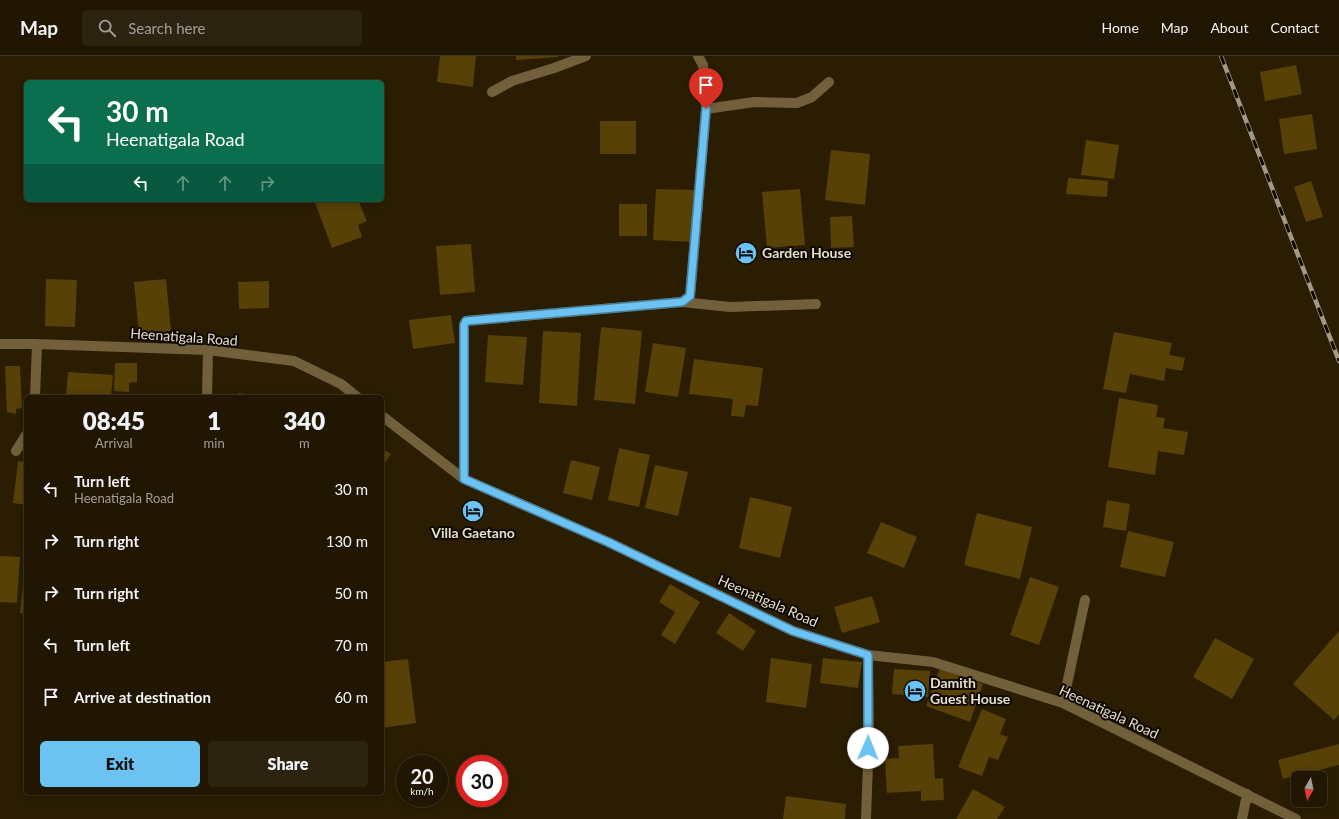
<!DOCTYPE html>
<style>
:root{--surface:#201602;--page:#2d2311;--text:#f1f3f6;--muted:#a29f99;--line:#3d3524;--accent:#6cc3f2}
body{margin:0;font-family:Lato,sans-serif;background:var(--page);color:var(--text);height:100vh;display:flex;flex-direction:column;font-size:15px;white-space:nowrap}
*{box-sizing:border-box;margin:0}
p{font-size:13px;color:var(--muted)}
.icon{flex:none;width:22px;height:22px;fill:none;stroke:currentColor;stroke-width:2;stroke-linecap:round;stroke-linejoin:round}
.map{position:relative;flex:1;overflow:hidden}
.drawer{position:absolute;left:24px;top:339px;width:360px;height:400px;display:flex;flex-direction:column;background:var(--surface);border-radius:6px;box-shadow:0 2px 10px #0003,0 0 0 1px var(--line)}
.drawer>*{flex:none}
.banner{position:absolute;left:24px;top:24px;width:360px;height:122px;border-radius:6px;box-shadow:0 2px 10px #0003,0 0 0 1px var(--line);background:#0b6e4f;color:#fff;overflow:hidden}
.needle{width:26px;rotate:189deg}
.controls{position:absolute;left:1291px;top:715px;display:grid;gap:8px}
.controls a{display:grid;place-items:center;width:36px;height:36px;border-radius:6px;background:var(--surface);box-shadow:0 2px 10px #0003,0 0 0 1px var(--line);font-size:20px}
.speed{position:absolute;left:396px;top:699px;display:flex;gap:8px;font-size:20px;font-weight:700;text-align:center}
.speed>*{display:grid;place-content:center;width:52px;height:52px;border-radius:50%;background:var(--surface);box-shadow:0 2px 10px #0003,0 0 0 1px var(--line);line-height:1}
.speed small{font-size:10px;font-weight:400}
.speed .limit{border:6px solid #d22;background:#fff;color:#111}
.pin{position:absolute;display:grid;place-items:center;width:34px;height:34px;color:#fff;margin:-41px -17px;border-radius:50% 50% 50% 0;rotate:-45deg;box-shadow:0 0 4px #0007}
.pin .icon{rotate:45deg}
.me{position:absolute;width:44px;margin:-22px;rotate:1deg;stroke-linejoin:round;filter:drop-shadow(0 0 3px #0008)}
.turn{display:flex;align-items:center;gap:14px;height:84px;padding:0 16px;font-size:18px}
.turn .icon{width:52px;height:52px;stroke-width:2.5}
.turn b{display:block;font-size:28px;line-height:34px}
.lanes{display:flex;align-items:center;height:38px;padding:0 16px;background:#0003;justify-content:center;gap:20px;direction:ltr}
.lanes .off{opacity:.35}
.eta{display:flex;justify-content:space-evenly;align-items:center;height:68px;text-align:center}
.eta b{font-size:24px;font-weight:800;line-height:28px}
.primary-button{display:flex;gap:8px;margin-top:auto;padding:8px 16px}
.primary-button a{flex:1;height:46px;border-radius:6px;background:var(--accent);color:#111;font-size:16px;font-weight:800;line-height:46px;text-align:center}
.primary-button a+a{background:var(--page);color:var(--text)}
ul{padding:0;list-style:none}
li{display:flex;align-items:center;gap:12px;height:52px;padding:0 16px}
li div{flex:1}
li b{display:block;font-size:15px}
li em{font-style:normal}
header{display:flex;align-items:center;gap:24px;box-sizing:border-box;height:56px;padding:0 20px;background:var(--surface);border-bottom:1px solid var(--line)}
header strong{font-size:19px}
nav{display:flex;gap:22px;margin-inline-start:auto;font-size:14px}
.search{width:280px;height:36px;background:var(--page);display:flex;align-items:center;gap:10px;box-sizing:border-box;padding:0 14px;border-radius:6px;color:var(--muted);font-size:15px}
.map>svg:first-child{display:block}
</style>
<header>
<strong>Map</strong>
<div class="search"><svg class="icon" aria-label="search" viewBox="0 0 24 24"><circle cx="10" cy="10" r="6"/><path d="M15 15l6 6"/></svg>Search here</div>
<nav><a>Home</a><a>Map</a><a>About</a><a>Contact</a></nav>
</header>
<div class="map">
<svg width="1339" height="763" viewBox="0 0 1339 763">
<rect width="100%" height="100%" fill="#2a1d02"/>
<!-- building -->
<path fill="#584106" d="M440 0H476L473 31 437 26Z
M516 0H558V1L516 4Z
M1296 9 1302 38 1265 45 1260 16Z
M1312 58 1317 93 1284 98 1279 63Z
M600 65H636V98H600Z
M1086 84 1119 89 1114 123 1081 119Z
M831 94 870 98 865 149 825 144Z
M1068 122 1108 125 1107 141 1066 138Z
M1311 125 1323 161 1306 166 1294 131Z
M656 133 696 134 694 186 653 184Z
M800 133 805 189 767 192 762 136Z
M314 144H358L367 165 358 169 362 181 332 192Z
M619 148H647V180H619Z
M852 160 854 191 831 192 830 161Z
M471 188 475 236 440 239 436 190Z
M46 223 77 224 75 271 45 270Z
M166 223 171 275 139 279 134 226Z
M269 225V252L239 253 238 226Z
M451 259 455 287 413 293 409 264Z
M601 271 642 275 635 348 594 344Z
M543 275 581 277 577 350 539 347Z
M1114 276 1172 287 1169 299 1185 302 1182 315 1166 312 1164 325 1130 318 1126 337 1103 333Z
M488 279 527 281 523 329 485 326Z
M653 287 686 292 678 341 645 336Z
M694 303 763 312 758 350 746 349 744 361 731 360 733 343 689 338Z
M115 307H137V326L129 327V336L114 335Z
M5 310H20L22 352 16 353V358L7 356Z
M68 316 113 319 111 341H66Z
M238 337 265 340V341H237Z
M1119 342 1158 349 1156 361 1165 362 1163 372 1188 376 1184 399 1158 395 1155 419 1108 411Z
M382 392 391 398 382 411Z
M619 392 650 399 639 451 608 444Z
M571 404 600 411 592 444 563 437Z
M18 405 26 406V449L13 447Z
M655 409 688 416 678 460 645 452Z
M750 441 792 451 780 502 739 492Z
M1107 444 1130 448 1126 475 1103 471Z
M977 457 1032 471 1020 523 964 509Z
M881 466 917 481 904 512 867 497Z
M1128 475 1174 486 1165 521 1120 511Z
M0 500 20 501 17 547 0 546Z
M1030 521 1059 531 1039 589 1010 579Z
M670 528 700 546 675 588 661 579 675 556 659 546Z
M23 529H26V558L20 557Z
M872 540 880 566 842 577 834 551Z
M729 557 756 575 743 595 716 577Z
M1339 575V658L1334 664 1293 628Z
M1215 582 1254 603 1232 643 1193 621Z
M771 602 812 608 806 652 766 646Z
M823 602 862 606 858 632 820 627Z
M408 603 416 667 382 672V606Z
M940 612 983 628 970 666 926 650Z
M894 613 930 615 928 641 892 638Z
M982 653 1006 663 1000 678 1008 681 998 704 989 701 982 720 958 711Z
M933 688 935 723 943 722 944 744 921 745V735L887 737 885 703 899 702 898 690Z
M1339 688V709L1283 723 1278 704Z
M973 733 1005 751 997 763H956Z
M786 740 846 748 845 763H783Z"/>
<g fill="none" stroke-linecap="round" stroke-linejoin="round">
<!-- minor -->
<path stroke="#72603b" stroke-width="10" d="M492 36 512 25 554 12 586 0
M706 53 754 46 797 47 812 41 829 26
M682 246 730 251 816 248
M0 288H37L208 294 294 305 341 328 357 341
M35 341 37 288
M207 341 208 294
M382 360 464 423 608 486 793 575 868 599 933 606 1063 647 1296 763
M16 395 26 379
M464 423V269L466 265 682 246 690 240 706 53 703 9 698 0
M1063 647 1085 544
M866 763 869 678 868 599
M1242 763 1247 738"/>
<!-- rail casing -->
<g stroke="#a39985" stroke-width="4.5">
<path id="rail" d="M1221 0 1339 305"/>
</g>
<!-- rail -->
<use href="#rail" stroke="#0e0801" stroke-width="3" stroke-dasharray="9" stroke-linecap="butt"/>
</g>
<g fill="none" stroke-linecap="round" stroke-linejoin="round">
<!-- route casing -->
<g stroke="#467f9d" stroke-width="10">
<path id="route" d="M706 53 690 240 682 246 466 265 464 269V423L608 486 793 575 868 599V692"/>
</g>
<!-- route -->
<use href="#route" stroke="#6cc3f2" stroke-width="7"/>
</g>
<!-- icons -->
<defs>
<g id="hotel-disc" transform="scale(1.15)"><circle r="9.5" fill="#6cc3f2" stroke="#0e0801"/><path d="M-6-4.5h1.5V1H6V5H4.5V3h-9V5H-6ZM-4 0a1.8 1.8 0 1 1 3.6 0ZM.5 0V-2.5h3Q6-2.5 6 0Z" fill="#111"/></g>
</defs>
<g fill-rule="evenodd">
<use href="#hotel-disc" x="746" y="197"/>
<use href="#hotel-disc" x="473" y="455"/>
<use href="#hotel-disc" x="915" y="635"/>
</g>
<g text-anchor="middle" stroke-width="4" stroke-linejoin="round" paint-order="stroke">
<!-- poi labels -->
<g font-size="14" font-weight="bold" fill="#e5ddcd" stroke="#0e0801" text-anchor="start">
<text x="762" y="202">Garden House</text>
<text x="473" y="482" text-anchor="middle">Villa Gaetano</text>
<text x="930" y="632">Damith<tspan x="930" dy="16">Guest House</tspan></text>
</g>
<!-- street labels -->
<g font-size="14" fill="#e5ddcd" stroke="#0e0801">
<text transform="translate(184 281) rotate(4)" y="5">Heenatigala Road</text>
<text transform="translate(768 545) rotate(24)" y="5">Heenatigala Road</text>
<text transform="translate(1109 656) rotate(25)" y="5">Heenatigala Road</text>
</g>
</g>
</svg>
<div class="controls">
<a><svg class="needle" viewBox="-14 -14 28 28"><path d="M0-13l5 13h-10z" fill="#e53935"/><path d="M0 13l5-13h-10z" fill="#a29f99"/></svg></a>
</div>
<div class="speed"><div>20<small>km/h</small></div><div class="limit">30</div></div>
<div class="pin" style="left:706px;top:53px;background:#d93025"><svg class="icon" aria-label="arrive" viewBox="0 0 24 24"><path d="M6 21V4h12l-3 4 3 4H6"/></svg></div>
<svg class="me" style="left:868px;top:692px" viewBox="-20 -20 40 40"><circle r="19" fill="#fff"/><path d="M0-13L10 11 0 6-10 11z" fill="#6cc3f2"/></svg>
<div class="banner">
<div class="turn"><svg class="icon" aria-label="left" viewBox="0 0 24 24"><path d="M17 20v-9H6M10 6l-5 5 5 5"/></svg><div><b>30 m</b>Heenatigala Road</div></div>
<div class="lanes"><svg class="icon" aria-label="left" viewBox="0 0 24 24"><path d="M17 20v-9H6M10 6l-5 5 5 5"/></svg><svg class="icon off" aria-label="ahead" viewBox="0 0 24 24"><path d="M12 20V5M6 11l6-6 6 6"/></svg><svg class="icon off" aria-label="ahead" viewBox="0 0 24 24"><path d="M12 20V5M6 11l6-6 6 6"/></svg><svg class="icon off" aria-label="right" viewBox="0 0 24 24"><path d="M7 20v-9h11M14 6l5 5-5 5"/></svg></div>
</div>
<section class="drawer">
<div class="eta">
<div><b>08:45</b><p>Arrival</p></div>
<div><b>1</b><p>min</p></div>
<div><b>340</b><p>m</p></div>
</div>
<ul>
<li><svg class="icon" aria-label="left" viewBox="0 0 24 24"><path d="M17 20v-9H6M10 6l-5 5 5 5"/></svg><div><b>Turn left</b><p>Heenatigala Road</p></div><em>30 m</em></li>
<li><svg class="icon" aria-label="right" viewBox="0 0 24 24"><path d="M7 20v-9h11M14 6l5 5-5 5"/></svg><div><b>Turn right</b></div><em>130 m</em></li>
<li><svg class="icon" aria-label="right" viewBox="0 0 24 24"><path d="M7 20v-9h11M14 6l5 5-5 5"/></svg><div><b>Turn right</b></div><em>50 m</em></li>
<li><svg class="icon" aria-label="left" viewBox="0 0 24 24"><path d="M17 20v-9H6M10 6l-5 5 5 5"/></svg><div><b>Turn left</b></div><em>70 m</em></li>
<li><svg class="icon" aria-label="arrive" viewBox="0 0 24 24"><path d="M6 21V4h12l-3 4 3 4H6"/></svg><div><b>Arrive at destination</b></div><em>60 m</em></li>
</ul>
<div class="primary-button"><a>Exit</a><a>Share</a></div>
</section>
</div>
